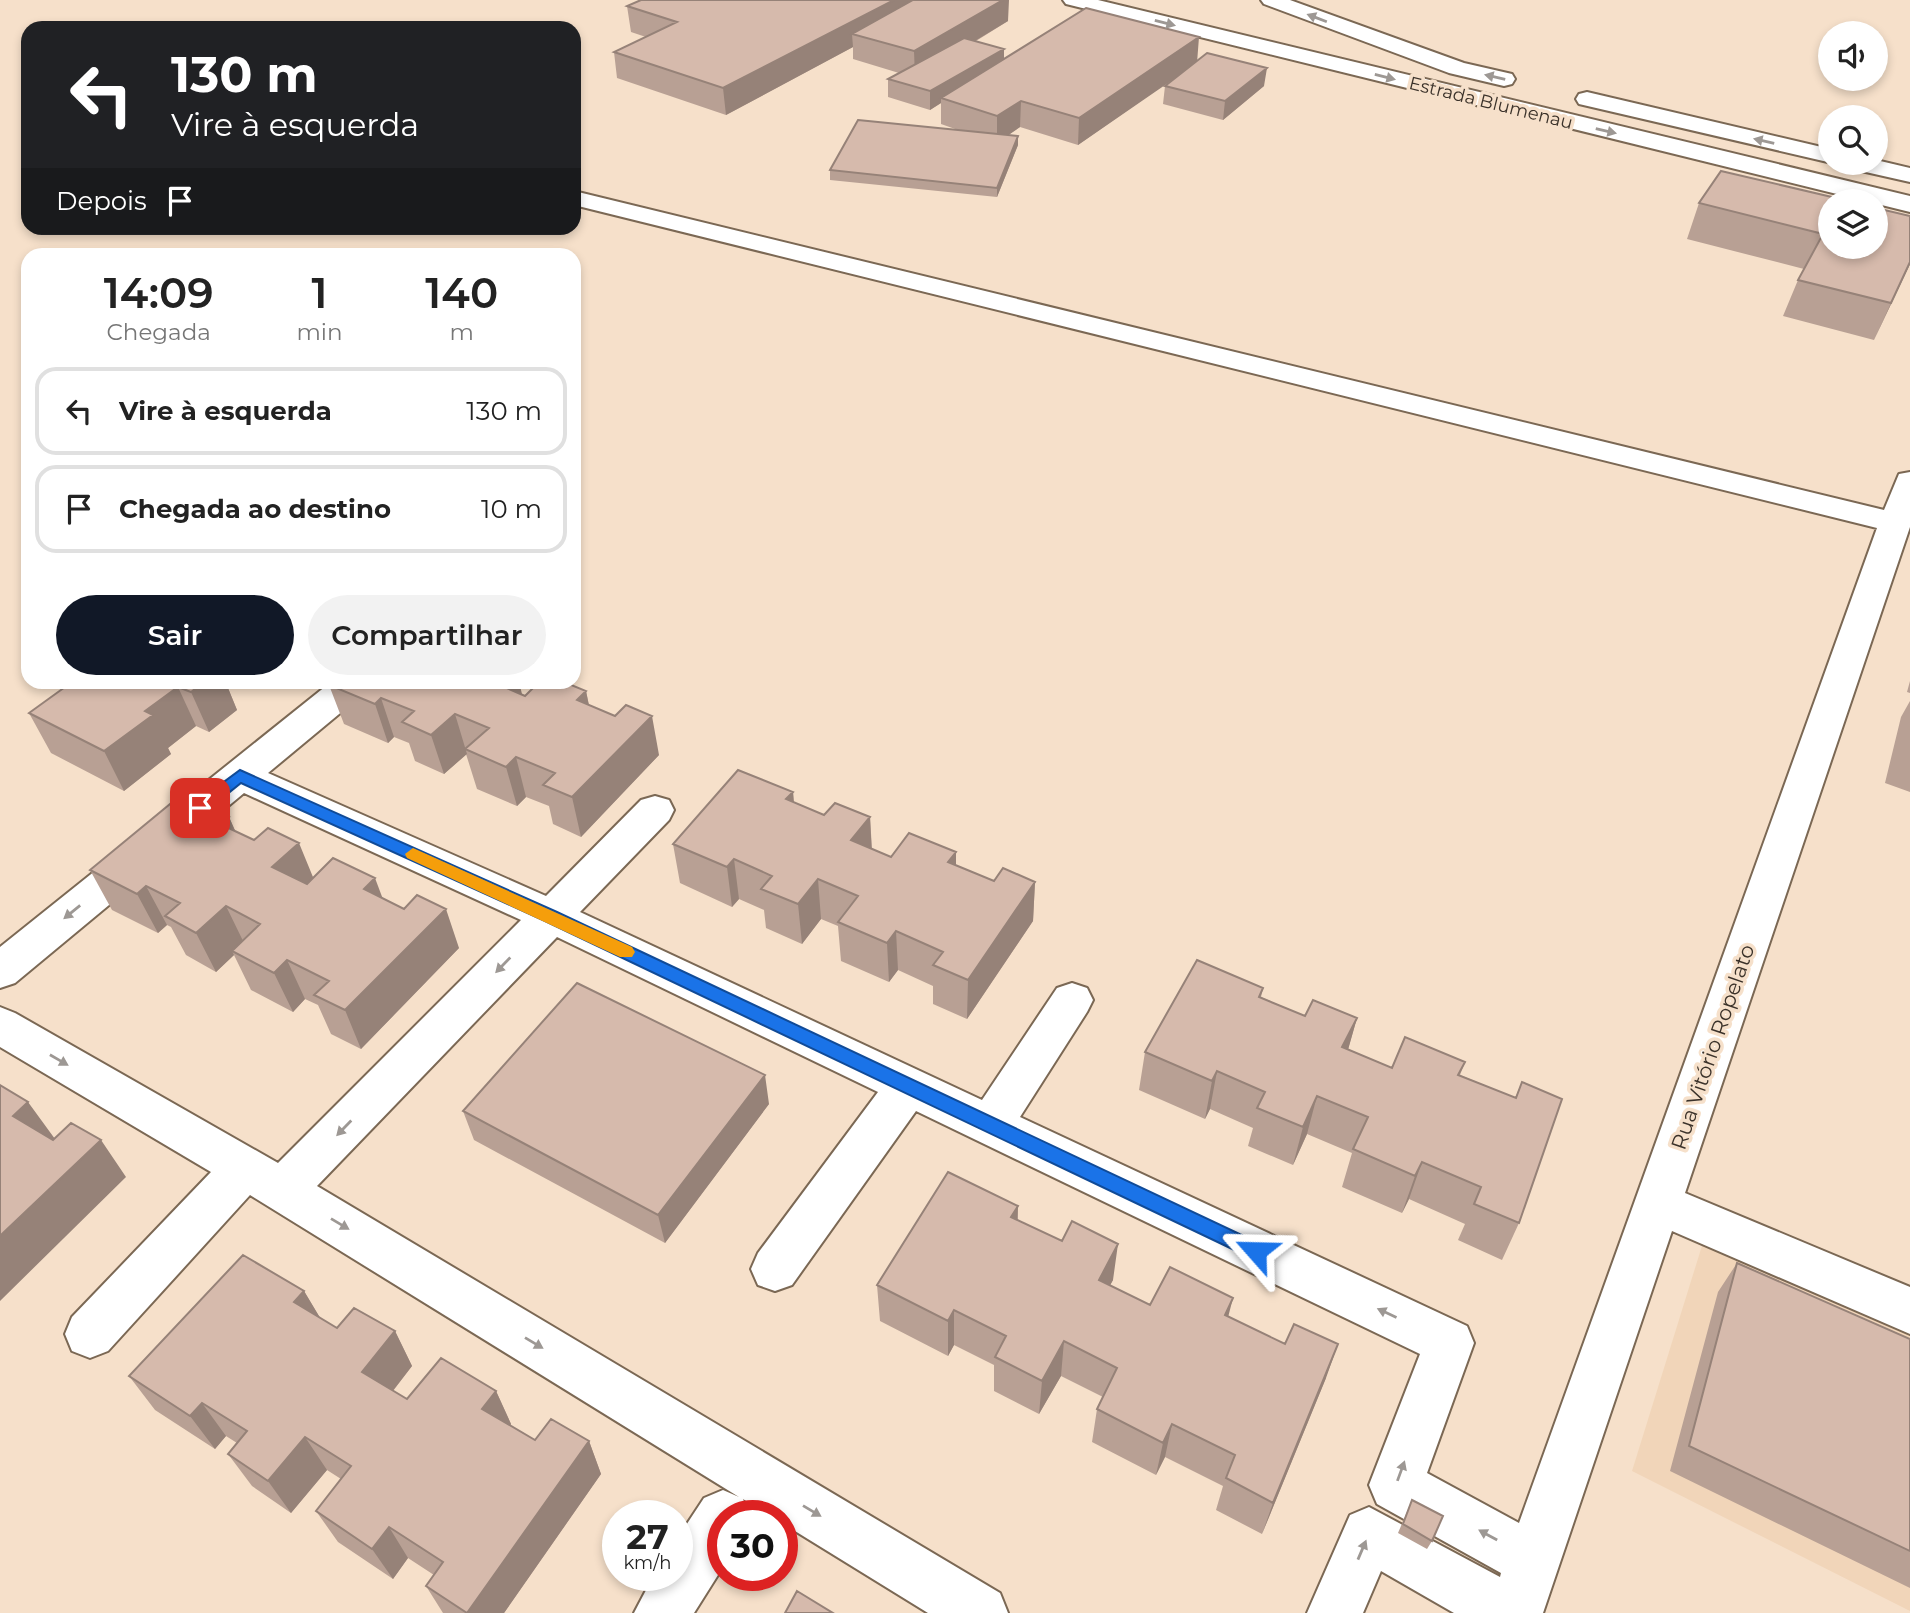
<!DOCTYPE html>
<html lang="pt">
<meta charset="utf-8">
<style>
:root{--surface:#fff;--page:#f2f2f2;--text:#222;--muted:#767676;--line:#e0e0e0;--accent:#111827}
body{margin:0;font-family:Montserrat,sans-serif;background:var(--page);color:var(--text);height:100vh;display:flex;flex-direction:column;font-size:26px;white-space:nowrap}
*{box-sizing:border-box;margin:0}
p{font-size:23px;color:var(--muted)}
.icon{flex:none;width:38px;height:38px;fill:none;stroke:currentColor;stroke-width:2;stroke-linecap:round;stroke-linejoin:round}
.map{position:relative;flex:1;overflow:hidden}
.details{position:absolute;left:21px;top:248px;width:560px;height:441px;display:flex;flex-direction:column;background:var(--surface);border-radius:21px;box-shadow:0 4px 10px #0003}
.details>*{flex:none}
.guide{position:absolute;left:21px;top:21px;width:560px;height:214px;border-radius:21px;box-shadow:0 4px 10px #0003;background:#202124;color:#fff;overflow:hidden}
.buttons{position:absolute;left:1818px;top:21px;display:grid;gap:14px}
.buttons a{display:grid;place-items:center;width:70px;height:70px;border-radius:50%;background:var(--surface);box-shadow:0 4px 10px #0003;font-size:35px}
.speed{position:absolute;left:602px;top:1500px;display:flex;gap:14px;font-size:35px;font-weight:700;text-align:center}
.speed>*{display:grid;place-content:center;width:91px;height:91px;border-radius:50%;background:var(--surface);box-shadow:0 4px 10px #0003;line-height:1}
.speed small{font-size:18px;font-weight:400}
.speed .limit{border:10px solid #d22;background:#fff;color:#111}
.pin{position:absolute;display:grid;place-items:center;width:60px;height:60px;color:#fff;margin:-30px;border-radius:14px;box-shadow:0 4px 10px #0006}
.me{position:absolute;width:77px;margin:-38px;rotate:295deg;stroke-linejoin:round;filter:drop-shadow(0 0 5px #0008)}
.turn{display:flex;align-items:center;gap:24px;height:147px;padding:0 35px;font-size:32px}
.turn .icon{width:91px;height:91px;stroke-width:2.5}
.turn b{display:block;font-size:49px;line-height:60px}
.then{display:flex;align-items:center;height:66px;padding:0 35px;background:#0003;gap:14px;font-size:26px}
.eta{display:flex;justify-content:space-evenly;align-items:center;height:119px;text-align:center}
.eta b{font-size:42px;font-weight:600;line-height:49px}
.button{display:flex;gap:14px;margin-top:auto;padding:14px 35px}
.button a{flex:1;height:80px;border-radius:42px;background:var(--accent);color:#fff;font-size:28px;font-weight:600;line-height:80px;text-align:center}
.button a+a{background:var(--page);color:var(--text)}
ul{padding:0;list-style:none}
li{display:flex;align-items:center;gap:21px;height:88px;margin:0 14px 10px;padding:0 21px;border:4px solid var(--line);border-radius:21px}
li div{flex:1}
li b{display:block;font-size:26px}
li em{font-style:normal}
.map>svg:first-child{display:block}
</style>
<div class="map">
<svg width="1910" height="1613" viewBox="0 0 1910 1613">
<rect width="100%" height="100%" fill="#f6e0ca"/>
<!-- built -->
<path fill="#f1d5b9" d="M1705 1236 1910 1328V1611L1632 1471Z"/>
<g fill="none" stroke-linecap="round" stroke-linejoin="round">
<!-- street casing -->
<g stroke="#7b6854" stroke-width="4">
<path id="street" d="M574 191 1884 510 1899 474 1910 472V527L1685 1193 1910 1287V1334L1672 1231 1543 1613H1454L1381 1571 1363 1613H1307L1350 1515 1369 1507 1500 1577 1501 1573 1377 1504 1369 1485 1420 1354 916 1111 792 1285 775 1291 758 1285 751 1269 758 1253 878 1092 557 937 317 1186 1000 1593 1008 1613H928L782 1523V1516H770L743 1499 750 1516H723V1567L694 1613H634L654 1575H677V1539L704 1498 723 1490 739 1497 250 1195 108 1351 90 1358 72 1351 65 1334 72 1317 211 1172 0 1047V1007L15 1013 278 1163 521 920 244 793 15 983 0 988V947L331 682H373L368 690 268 773 546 896 641 800 655 796 669 800 674 810 669 820 580 912 982 1100 1057 988 1072 983 1087 988 1093 1000 1087 1012 1020 1117 1467 1326 1474 1343 1427 1473 1519 1523 1877 528 574 205Z"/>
</g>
<!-- secondary casing -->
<g stroke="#7b6854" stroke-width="4">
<path id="secondary" d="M1063 0H1098L1910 196V212L1066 4Z
M1261 0H1290L1464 63 1512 74 1515 79 1512 84 1504 86 1449 73 1264 4Z
M1587 92 1830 149 1832 163 1579 104 1576 99 1579 94Z
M1876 160 1910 168V182L1848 168 1845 163H1876Z"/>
</g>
<!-- street -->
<use href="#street" fill="#fff" fill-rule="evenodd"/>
<!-- secondary -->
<use href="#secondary" fill="#fff" fill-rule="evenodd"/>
</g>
<!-- wall -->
<path fill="#b8a094" d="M627 6 1008 21 976 41 1004 58 1197 61 1264 86 1223 120 1163 104 1165 86 1178 75 1078 145 1020 127 1008 135 1018 145 997 197 830 180V170L958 130 941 124V103L930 110 888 97V79L899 73 853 59V47L726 115 617 78 614 52 646 37 631 32Z
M1699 203 1910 216V264L1874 340 1783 316 1798 280 1804 269 1687 239Z
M1910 681V693L1907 692Z
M72 682 228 688 237 710 209 732 196 726 168 748 171 754 124 791 51 753 29 713Z
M257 682H272L267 687Z
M329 685 522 694 525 696 586 691 589 705 659 755 581 837 553 824 549 806 526 797 517 806 477 789 466 754 444 774 415 761 409 743 394 737 388 743 344 724Z
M1910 701V792L1885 783 1901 717Z
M793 792 794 803 824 815 870 817 872 849 891 857 956 866 994 881 1035 882 1033 921 967 1019 933 1004V986L898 970 889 982 841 961 838 926 821 919 802 944 766 928 764 910 739 899 732 907 680 883 673 844Z
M229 817 235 831 313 877 383 899 459 948 361 1049 331 1034 318 1005 305 999 293 1012 251 990 234 955 216 972 186 955 171 927 167 925 158 933 112 910 90 870Z
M1263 988 1261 997 1305 1016 1357 1018 1348 1049 1392 1068 1465 1062 1460 1075 1515 1098 1522 1082 1519 1223 1502 1260 1458 1240 1465 1224 1409 1199 1402 1213 1342 1187 1352 1153 1307 1134 1293 1165 1248 1146 1253 1128 1210 1109 1205 1119 1139 1090 1145 1052Z
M769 1104 665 1243 474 1140 463 1111Z
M1018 1206V1220L1113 1280 1110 1285 1150 1305 1228 1316 1326 1378 1262 1534 1216 1510 1223 1486 1165 1457 1156 1475 1092 1442 1097 1409 1103 1397 1061 1376 1039 1414 994 1391V1365L954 1345 948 1356 880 1321 877 1285Z
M1737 1263 1910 1339V1588L1670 1471 1718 1292Z
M304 1291 320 1318 337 1328 395 1331 412 1366 393 1391 407 1399 496 1391 511 1424 510 1426 535 1440 589 1441 601 1474 504 1613H443L426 1586 434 1575 408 1558 393 1579 338 1542 316 1511 341 1479 327 1470 291 1513 252 1486 228 1454 237 1443 226 1436 215 1449 155 1410 129 1376Z
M1412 1500 1432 1541 1427 1549 1398 1533Z"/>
<!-- shaded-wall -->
<path fill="#968278" d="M894 0H942L852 34 853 47 726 115 723 88Z
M1003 0H1009L1008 21 915 77 914 51Z
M1199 37 1197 63 1078 145 1079 118Z
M1004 49V67L941 98V103L930 110V91Z
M1267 68 1264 86 1223 120 1225 101Z
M1021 101 1020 127 997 143V116Z
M1018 136V145L997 197V188Z
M1910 262V264L1874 340 1891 303Z
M204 682H235L228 688 237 710 209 732 191 692Z
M265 682H272L267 687Z
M492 682H519L524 702Z
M178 687 196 726 168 748 171 754 124 791 104 751 145 711Z
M586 691 594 731 577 700Z
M381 698 394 737 388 743 375 704Z
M455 714 467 754 444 774 431 735Z
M652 716 659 755 581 837 572 797Z
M516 757 526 797 517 806 506 767Z
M793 792 796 832 786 799Z
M229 817 247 857 220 824Z
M870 817 872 857 851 840Z
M299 843 315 882 289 906 272 867Z
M956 852V891L948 862Z
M734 859 739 899 732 907 727 867Z
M375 878 390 918 364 889Z
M818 879 821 919 802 944 798 904Z
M1035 882 1033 921 967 1019 968 980Z
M146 886 167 925 158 933 137 894Z
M226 906 245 945 232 951 234 955 216 972 196 933Z
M446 909 459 948 361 1049 345 1010Z
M896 931 898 970 889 982 887 943Z
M287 960 305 999 293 1012 274 973Z
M1357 1018 1346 1057 1342 1047Z
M1217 1071 1210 1109 1205 1119 1212 1081Z
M765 1075 769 1104 665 1243 658 1215Z
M1317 1096 1307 1134 1293 1165 1303 1127Z
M28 1102 55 1139 40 1153 13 1116Z
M101 1140 126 1177 0 1301V1236Z
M1422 1162 1409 1199 1402 1213 1415 1176Z
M1018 1206 1016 1242 1011 1217Z
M1118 1244 1113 1280 1094 1315 1099 1280Z
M304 1291 325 1326 294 1302Z
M1233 1298 1224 1333 1225 1315Z
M954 1310V1345L948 1356V1321Z
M395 1331 412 1366 381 1406 362 1372Z
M1064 1341 1061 1376 1039 1414 1042 1381Z
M1338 1344 1326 1378 1262 1534 1273 1503Z
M496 1391 511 1424 497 1442 482 1409Z
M202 1403 226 1436 215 1449 190 1416Z
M1172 1424 1165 1457 1156 1475 1163 1443Z
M305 1437 327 1470 291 1513 268 1481Z
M589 1441 601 1474 504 1613H467Z
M389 1527 408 1558 393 1579 372 1549Z"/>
<!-- building -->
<path fill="#d6baac" stroke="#968278" stroke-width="2" d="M641 0H894L723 88 614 52 677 22 627 6Z
M913 0H1003L914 51 852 34Z
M1086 8 1199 37 1079 118 1021 101 997 116 941 98Z
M964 38 1004 49 930 91 888 79Z
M1207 53 1267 68 1225 101 1165 86Z
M858 120 1018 136 997 188 830 170Z
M1721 171 1849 201H1830V247H1876V208L1910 216V262L1891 303 1798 280 1823 234 1699 203Z
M72 682H204L191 692 178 687 145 711 153 715 104 751 29 713Z
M332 682H493L525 696 539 682H564L586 691 577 700 615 716 626 705 652 716 572 797 543 785 555 773 516 757 506 767 465 749 489 728 455 714 431 735 402 722 414 711 381 698 375 704 329 685Z
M738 770 793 792 786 799 824 815 835 803 870 817 851 840 891 857 909 833 956 852 948 862 994 881 1003 868 1035 882 968 980 933 965 943 952 896 931 887 943 838 922 858 896 818 879 798 904 761 889 772 876 734 859 727 867 673 844Z
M181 795 229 817 220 824 254 840 268 828 299 843 272 867 307 884 333 858 375 878 364 889 404 909 417 895 446 909 345 1010 314 995 329 981 287 960 274 973 232 951 260 924 226 906 196 933 165 916 180 903 146 886 137 894 90 870Z
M1197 960 1263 988 1259 997 1305 1016 1313 1000 1357 1018 1342 1047 1392 1068 1405 1037 1465 1062 1458 1075 1516 1098 1522 1082 1562 1099 1519 1223 1474 1204 1481 1187 1422 1162 1415 1176 1353 1149 1368 1117 1317 1096 1303 1127 1257 1108 1265 1092 1217 1071 1212 1081 1145 1052Z
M577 983 765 1075 658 1215 463 1111Z
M0 1085 28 1102 13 1116 53 1140 71 1123 101 1140 0 1236Z
M948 1172 1018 1206 1011 1217 1062 1241 1072 1221 1118 1244 1099 1280 1150 1305 1170 1267 1233 1298 1225 1315 1285 1344 1294 1324 1338 1344 1273 1503 1226 1478 1235 1455 1172 1424 1163 1443 1097 1409 1117 1368 1064 1341 1042 1381 995 1357 1006 1336 954 1310 948 1321 877 1285Z
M243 1255 304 1291 294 1302 337 1328 354 1308 395 1331 362 1372 407 1399 441 1358 496 1391 482 1409 535 1440 551 1419 589 1441 467 1613 426 1586 443 1562 389 1527 372 1549 316 1511 351 1466 305 1437 268 1481 228 1454 247 1431 202 1403 190 1416 129 1376Z
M1737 1263 1910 1339V1551L1689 1446Z
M1412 1500 1443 1516 1432 1541 1403 1524Z
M797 1591 833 1613H785Z"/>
<!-- one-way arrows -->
<defs><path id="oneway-solid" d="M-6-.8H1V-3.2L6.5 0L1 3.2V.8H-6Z" transform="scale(1.75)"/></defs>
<g fill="#9d9894">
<use href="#oneway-solid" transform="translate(1317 18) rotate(-159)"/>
<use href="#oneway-solid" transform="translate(1165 23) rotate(14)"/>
<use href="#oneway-solid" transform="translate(1385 77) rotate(14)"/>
<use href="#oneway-solid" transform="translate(1495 77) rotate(-167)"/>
<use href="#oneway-solid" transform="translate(1606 131) rotate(13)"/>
<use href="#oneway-solid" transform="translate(1764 141) rotate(-167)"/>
<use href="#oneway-solid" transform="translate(72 912) rotate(141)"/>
<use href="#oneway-solid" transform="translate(503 965) rotate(134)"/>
<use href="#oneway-solid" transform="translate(59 1060) rotate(30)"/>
<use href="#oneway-solid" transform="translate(344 1128) rotate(134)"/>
<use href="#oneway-solid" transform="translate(340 1224) rotate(31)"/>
<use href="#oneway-solid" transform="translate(1387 1313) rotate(-155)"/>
<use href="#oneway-solid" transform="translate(534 1343) rotate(31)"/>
<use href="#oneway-solid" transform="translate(1401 1471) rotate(-70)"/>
<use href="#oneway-solid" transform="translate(812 1511) rotate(31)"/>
<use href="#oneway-solid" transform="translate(1488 1535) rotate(-151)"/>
<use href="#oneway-solid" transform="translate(1362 1550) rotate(-67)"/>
</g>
<!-- route -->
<path fill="#1a73e8" stroke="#114b97" stroke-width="2" d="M240 770 557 912 1263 1245 1266 1251 1263 1257 1256 1260 1249 1257 545 921 241 783 205 812H194L192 808 194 804Z"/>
<!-- slow -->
<path fill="#f59e0b" d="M413 848 632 947 635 952 632 957H620L407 858 405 854Z"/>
<g text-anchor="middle" stroke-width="7" stroke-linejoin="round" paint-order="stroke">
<!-- far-street labels -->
<g font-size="18" fill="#3b322a" stroke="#f6e0ca">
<text transform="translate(1491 103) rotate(14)" y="6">Estrada Blumenau</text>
</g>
<!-- street labels -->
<g font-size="21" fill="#3b322a" stroke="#f6e0ca">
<text transform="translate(1713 1047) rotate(-71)" y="7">Rua Vitório Ropelato</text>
</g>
</g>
</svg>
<div class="buttons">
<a><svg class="icon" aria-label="sound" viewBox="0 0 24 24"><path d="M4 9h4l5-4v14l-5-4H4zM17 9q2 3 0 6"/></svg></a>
<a><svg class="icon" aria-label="search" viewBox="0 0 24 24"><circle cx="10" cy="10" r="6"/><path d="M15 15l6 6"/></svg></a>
<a><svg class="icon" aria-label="layers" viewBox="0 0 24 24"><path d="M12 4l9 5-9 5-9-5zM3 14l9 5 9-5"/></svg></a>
</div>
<div class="speed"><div>27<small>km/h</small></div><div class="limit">30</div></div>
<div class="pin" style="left:200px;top:808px;background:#d93025"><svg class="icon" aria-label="arrive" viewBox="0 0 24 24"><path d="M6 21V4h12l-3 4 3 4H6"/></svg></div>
<svg class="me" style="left:1256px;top:1251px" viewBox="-20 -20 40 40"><path d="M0-17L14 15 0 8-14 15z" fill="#1a73e8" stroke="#fff" stroke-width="4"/></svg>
<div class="guide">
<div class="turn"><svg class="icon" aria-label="left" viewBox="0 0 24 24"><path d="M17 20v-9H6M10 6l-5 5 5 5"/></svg><div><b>130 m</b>Vire à esquerda</div></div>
<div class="then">Depois<svg class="icon" aria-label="arrive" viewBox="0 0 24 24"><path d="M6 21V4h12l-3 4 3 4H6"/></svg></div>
</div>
<section class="details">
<div class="eta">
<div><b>14:09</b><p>Chegada</p></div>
<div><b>1</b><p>min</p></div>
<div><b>140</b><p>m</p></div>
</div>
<ul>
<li><svg class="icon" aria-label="left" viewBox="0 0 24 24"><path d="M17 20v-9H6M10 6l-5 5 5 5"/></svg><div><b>Vire à esquerda</b></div><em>130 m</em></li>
<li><svg class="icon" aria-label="arrive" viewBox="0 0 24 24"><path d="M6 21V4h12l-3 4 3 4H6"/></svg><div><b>Chegada ao destino</b></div><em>10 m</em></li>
</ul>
<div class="button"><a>Sair</a><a>Compartilhar</a></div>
</section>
</div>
